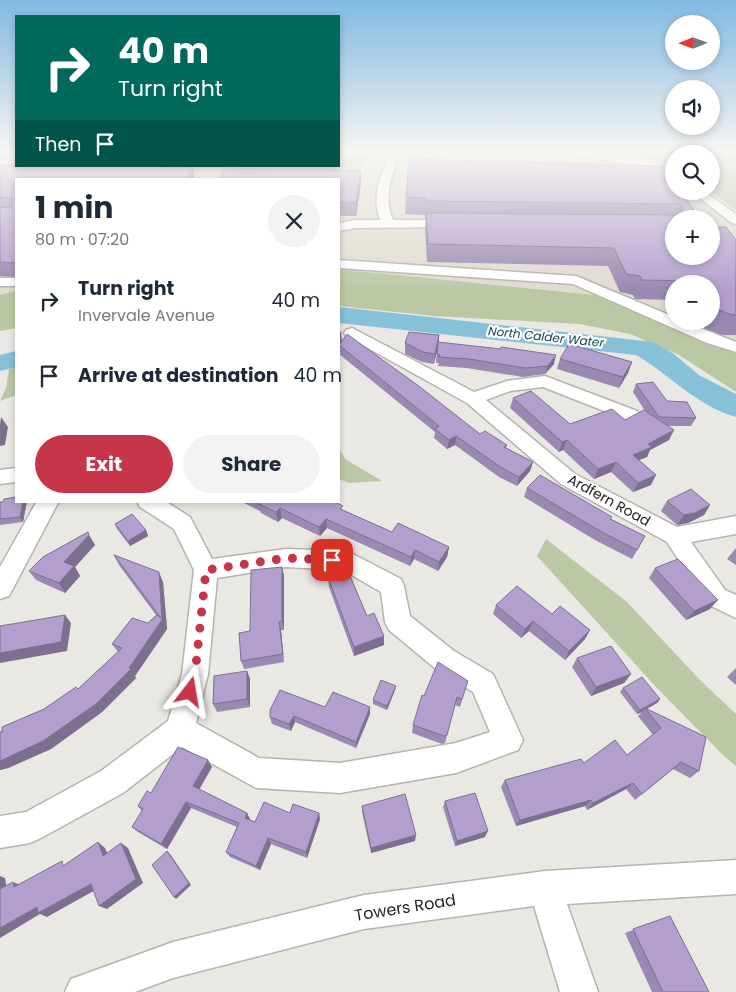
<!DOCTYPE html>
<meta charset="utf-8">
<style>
:root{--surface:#fff;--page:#f2f2f3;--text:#1f2937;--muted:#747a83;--accent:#c63549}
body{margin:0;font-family:Poppins,sans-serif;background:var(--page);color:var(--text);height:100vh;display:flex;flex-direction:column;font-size:19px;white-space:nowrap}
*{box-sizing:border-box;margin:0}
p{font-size:16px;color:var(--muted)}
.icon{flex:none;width:28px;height:28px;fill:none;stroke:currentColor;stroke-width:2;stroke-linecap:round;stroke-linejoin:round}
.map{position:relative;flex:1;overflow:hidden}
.side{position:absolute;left:15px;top:178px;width:325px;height:325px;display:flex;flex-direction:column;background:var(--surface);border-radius:0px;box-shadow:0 2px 8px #0003}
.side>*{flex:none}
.top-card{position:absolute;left:15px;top:15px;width:325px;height:152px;border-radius:0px;box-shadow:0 2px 8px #0003;background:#00695c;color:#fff;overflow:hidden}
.needle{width:32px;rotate:269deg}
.controls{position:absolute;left:665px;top:15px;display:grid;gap:10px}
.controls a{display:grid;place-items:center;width:55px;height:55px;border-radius:50%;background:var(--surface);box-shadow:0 2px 8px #0003;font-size:25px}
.pin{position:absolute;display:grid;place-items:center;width:42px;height:42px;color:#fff;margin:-21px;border-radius:10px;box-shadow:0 2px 8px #0006}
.me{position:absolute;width:55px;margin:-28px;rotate:14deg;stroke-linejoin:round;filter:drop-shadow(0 0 4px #0008)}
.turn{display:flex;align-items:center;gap:18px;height:105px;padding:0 20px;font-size:22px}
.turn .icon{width:65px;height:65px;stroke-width:2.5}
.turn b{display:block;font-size:35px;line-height:42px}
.then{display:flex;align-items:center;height:48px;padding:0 20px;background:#0003;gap:10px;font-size:19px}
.round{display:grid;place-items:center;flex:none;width:52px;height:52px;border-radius:26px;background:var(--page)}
.summary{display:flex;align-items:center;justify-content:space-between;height:85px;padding:0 20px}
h1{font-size:30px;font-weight:700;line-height:38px}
.cta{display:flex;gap:10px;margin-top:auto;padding:10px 20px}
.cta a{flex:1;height:58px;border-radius:30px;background:var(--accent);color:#fff;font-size:20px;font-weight:700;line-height:58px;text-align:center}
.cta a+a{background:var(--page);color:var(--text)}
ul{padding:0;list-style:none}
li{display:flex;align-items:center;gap:15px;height:75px;padding:0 20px}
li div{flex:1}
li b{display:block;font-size:19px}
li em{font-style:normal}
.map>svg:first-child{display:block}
</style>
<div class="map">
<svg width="736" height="992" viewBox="0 0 736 992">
<rect width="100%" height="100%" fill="#eae8e2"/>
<!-- built -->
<path fill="#e1dbcf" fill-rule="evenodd" d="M0 152H16V166H339V152H562L634 163 665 175 674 181V191H689L736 226V354L695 338 603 296 339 269V179H16V291L0 295ZM674 219H711V256H674ZM674 284H711V321H674Z"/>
<!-- green -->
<path fill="#bac9a4" d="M339 152 372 153 353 178 209 167 0 172 16 166H339Z
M621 152H736V210L709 191H711V154H674V167Z
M339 269 603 296 695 338 736 354V392L679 355 630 334 579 324 434 316 339 306Z
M16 291V328L0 331V295Z
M16 366V395L0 401 6 388 9 369Z
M339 448 345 459 382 481 349 483 339 479Z
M546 539 627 602 700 680 736 714V766L725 757 656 687 537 556Z"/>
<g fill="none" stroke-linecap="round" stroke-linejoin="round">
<!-- river -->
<path fill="#86c0d9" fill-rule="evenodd" d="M339 307 653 342 674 354 699 375 736 394V417C697 406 670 375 636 355L339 323Z
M16 351V367L0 371V355Z"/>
<!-- minor casing -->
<g stroke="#b6b3ae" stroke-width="3">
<path id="minor" d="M390 152H400C392 176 383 195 393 220H453L457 221 459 224 457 227 355 228 339 231V223L355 220H380C371 195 381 176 390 152Z
M567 152H592L648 160 674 172V180L645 166 572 155Z
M16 156V163L0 169V162Z
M690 191H704L736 214V224L732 223Z
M339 260 576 276 674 317V321H683L736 342V352L707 343 573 284 339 268Z
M0 278H16V286H0Z
M352 328 474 392 507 381 545 376 637 411 639 415 637 419 630 421 543 387 510 391 486 400 575 474 677 527 736 516V534L691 542 725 590 736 595V618L707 604 667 542 561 484 467 403 346 336 344 333 346 330Z
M16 468V482L0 484V470Z
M37 501H59L9 596 0 599V567Z
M137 501H165L190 517 212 559 286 549 347 551 401 579 404 586 410 616 454 651 493 674 523 740 518 750 456 773 340 793 256 788 182 747 123 793 41 838 30 843 0 848V816L26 812 101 771 168 721 182 674 194 570 174 529 140 507ZM286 567 343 570 381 592 385 622 389 630 436 669 473 692 490 732 456 743 340 763 259 758 196 723 208 674 217 578Z
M736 860V894L567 904 598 992H560L534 906 364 929 173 978 135 992H65L71 979 173 942 364 895 545 871Z"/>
</g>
<!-- minor -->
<use href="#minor" fill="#fff" fill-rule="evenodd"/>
</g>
<!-- wall -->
<path fill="#9a89b1" d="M0 164 16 179V277L0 276Z
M663 166 700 219H674L736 240V335H722L704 328 701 321H711V284H674V300L635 299 633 295 620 292 608 266 427 262 425 230 426 218H425V215L405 214 406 197Z
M361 171V183L356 216H339V179Z
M339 332 342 341 480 434 507 445 506 448 533 462 530 471 517 486 499 477 455 445 447 449 434 438 435 432 339 354V355Z
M439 335V342L554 364 545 374 523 377 467 368 438 366 439 363H436L437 351 434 364 422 362 405 354V343Z
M560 359 632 362 628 373 619 388 557 369Z
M636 384 696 418 691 426H667L669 440 650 450 647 457 639 460 651 485 633 492 611 472 594 479 563 450 559 452 510 408 513 398 570 424 625 420 645 411 633 392Z
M527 488 611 519 645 536 632 559 595 540 524 497Z
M16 501H27L23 522 0 525V502Z
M240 501H333L343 510 392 532 449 547 447 557 438 571 414 559 410 566 327 528 320 536 282 518 278 522 261 513 260 511Z
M667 501 710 505 704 515 688 523 677 525 661 511Z
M115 524 146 530 148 536 130 546 117 529Z
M89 535 95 545 75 567 80 576 65 593 36 580 29 571Z
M736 548V565L727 559Z
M114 555 163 582 167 629 135 676 136 678 102 712 51 749 8 768 0 770V732L44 709 78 689 118 652 112 644 148 623 156 615 119 565Z
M655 568 710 609 686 620 649 578Z
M284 575V630H281L284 662 244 669 241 661 250 631Z
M328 577 367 616 384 645 354 656 329 587Z
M496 605 552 614 590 630 585 639 565 660 529 631 521 638 493 614Z
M577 658 631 674 624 683 591 696 572 667Z
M736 668V685L727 677Z
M247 671 250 679V707L217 712 213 704Z
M468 681 460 707 455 705 445 743 442 744 412 733 413 725 424 696Z
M396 686 395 690 387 710 373 704V700Z
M623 688 660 699 657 703 647 709 699 771 690 778 673 769 635 800 626 789 587 810 585 806 516 826 501 787 505 780 627 755 653 735 638 716 642 712 637 714 620 692Z
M325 707 370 714 356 748 295 722 291 731 272 724 270 717Z
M212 767 199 790 247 813 250 820 255 822 290 813H319L320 819 307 858 271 844 260 870 230 857 226 852 237 827 191 808 167 849 138 832 132 827 142 811 138 806 151 793Z
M445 801 485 837 455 846 443 807Z
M362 806 415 841 371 853 362 812Z
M670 916 709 992H652L625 933Z"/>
<!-- shaded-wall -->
<path fill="#7d6f90" d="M0 152H16V153L0 160Z
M193 168 195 179H185Z
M361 171V183L356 216V203Z
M341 332 342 341 339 345Z
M439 335 438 346 434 364 435 354Z
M556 355 554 364 545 374 548 366Z
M632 362 628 373 619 388 623 377Z
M1 417 8 427 5 445 0 446V425Z
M674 430 669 440 650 450 647 457 629 464 633 455 648 444Z
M456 436 455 445 447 449 449 440Z
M567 440 563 450 559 452 562 442Z
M533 462 530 471 517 486 519 477Z
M616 462 611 472 594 479 598 469Z
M656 475 651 485 633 492 638 483Z
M23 501H27L23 522 20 517Z
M710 505 704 515 688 523 677 525 684 515Z
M280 508 282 518 278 522 276 512Z
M326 519 327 528 320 536 319 527Z
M146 530 148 536 130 546 128 541Z
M89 535 95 545 75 567 80 576 65 593 59 583 64 562Z
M449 547 447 557 438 571 439 562Z
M415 550 414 559 410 566 411 557Z
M282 567 284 575V630L282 621Z
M159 572 163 582 167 629 135 676 136 678 102 712 51 749 8 768 0 770V761L129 668 162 620Z
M718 600 710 609 686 620 694 611Z
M65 615 71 623 67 651 0 663V653Z
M533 621 529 631 521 638 525 629Z
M279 622 281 630 284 662Z
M590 630 585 639 565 660 569 651Z
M384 636V645L354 656V647Z
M247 671 250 679V707L247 699Z
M631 674 624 683 591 696 596 687Z
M396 686 395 690 387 710V706Z
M660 699 657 703 646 709 645 708Z
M370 707V714L356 748V742Z
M645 708 642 712 637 714 640 710Z
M294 716 295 722 291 731 289 724Z
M208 760 212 767 197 793 193 786Z
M633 783 626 789 587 810 593 803Z
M591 800 585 806 516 826 520 820Z
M186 802 191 808 167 849 161 844Z
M247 813 250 819 248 824 245 818Z
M319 813 320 819 307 858 306 852Z
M488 831 485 837 455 846 457 841Z
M416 835 415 841 371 853V848Z
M268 838 271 844 260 870 256 866Z
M98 842 105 848 111 860 103 856Z
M121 843 128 848 143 883 107 909 99 906Z
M167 851 170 854 191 885 176 899 174 897Z
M0 876 5 878 8 895 0 892Z
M13 882 23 886 14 887Z
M91 884 99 888 47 917 40 914 0 938V928L37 907Z"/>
<!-- building -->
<path fill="#b39fce" stroke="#7d6f90" d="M409 159 663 166 674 181V191H681L700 219H674V256H711V227H726L736 240V315H732L714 308 711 304V284H698L696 281 642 280 640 276 626 274 614 248 428 244 426 213 681 215 683 213 682 206 681 204 426 201V198L406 197Z
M0 164H16V166H127L193 168 185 179H16V263L0 262V207L12 208V198L0 197Z
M225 168 361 171 356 203 339 202V179H219Z
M339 332H341L339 344Z
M409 332 439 335 435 354 423 352 405 343Z
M347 334 420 387 480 434 485 431 507 445 504 447 533 462 519 477 502 468 456 436 449 440 435 429 439 426 339 345Z
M438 342 501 349V347L556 355 548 366 525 368 469 359 439 357 440 355 437 354Z
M569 344 632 362 623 377 560 359Z
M653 382 667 401 687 402 696 418 659 417 636 384Z
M531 391 570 424 612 409 625 420 644 410 674 430 648 444 652 447 633 455 656 475 638 483 616 462 598 469 567 440 562 442 513 398Z
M540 475 612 517 610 519 645 536 637 550 600 531 527 488Z
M691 489 710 505 695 513 684 515 667 501Z
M16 497V501H23L20 517 0 519V502H3L4 499Z
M258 501H333L343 506 340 509 392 532 398 523 449 547 439 562 415 550 411 557 326 519 319 527 280 508 276 512 259 504 261 502Z
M132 514 146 530 128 541 115 524Z
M88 532 89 535 64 562 74 566 59 583 29 571 43 557Z
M114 555 159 572 162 620 129 668 131 669 96 704 43 741 0 761V732H2V727L44 709 76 687 78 689 122 648 112 644 132 618 148 623 157 615 161 618Z
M678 559 718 600 694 611 655 568Z
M282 567V621L279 622 283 654 241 661 239 633 250 631 251 570Z
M348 571 367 616 374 613 384 636 354 647 328 577Z
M517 586 552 614 560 606 590 630 569 651 533 621 525 629 496 605Z
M65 615 61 642 0 653V626Z
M611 646 631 674 596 687 577 658Z
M438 662 468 681 462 699 457 697 447 735 444 736 413 725 422 695 424 696Z
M247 671V699L213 704 214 676Z
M642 677 660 699 640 710 623 688Z
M381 680 396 686 387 706 373 700Z
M280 690 325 707 333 692 370 707 356 742 294 716 289 724 270 717V710Z
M645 708 706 737 699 771 681 762 642 794 633 783 593 803 591 800 520 820 505 780 581 759 584 763 615 740 627 755 661 728Z
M178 747 208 760 193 786 247 813 245 818 255 822 264 802 290 813 293 804 319 813 306 852 268 838 256 866 226 852 239 823 186 802 161 844 132 827 143 809 138 806 147 791 151 793Z
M475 793 488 831 457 841 445 801Z
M405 794 416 835 371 848 362 806Z
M98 842 103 856 121 843 136 879 99 906 91 884 38 913 37 907 0 928V889L13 882 14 887 62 861 63 866Z
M167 851 189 883 174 897 152 865Z
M670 916 709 992H663L633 929Z"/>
<!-- sky -->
<linearGradient id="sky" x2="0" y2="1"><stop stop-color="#81b9e2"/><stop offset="0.52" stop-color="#f6f5f2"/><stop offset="1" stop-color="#f6f5f2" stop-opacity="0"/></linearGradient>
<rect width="736" height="291" fill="url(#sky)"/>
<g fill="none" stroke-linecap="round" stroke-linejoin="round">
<!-- route -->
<path stroke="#c63549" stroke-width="9" stroke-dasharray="0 16.2" d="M190 692 195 674 206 570 286 558 332 560"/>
</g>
<g text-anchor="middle" stroke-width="4.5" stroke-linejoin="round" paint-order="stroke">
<!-- far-water labels -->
<g font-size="12" font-style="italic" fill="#134456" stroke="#fff">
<text transform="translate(546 337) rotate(6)" y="4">North Calder Water</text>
</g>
<!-- street labels -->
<g font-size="14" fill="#242321" stroke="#fff">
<text transform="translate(609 500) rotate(29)" y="5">Ardfern Road</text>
</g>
<!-- near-street labels -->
<g font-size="16" fill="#242321" stroke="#fff">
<text transform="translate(405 907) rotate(-9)" y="6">Towers Road</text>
</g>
</g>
</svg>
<div class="controls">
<a><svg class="needle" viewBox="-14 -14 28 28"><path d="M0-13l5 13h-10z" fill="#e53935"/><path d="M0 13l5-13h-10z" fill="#747a83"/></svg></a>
<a><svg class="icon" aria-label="sound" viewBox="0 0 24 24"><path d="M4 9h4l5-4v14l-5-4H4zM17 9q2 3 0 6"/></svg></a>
<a><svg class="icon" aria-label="search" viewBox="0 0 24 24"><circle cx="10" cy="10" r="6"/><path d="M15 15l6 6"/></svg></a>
<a>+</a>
<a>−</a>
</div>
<div class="pin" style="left:332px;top:560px;background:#d93025"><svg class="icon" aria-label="arrive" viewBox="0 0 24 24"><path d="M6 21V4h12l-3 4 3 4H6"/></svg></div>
<svg class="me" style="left:190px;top:692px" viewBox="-20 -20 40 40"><path d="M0-17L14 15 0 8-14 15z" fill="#c63549" stroke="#fff" stroke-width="4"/></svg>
<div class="top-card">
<div class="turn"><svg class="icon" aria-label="right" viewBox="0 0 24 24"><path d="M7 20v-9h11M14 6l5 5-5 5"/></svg><div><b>40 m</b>Turn right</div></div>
<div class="then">Then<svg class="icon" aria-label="arrive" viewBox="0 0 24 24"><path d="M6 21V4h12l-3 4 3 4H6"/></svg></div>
</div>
<section class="side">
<div class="summary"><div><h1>1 min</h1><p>80 m · 07:20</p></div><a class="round"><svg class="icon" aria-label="close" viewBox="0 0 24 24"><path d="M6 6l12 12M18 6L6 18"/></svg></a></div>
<ul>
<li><svg class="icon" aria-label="right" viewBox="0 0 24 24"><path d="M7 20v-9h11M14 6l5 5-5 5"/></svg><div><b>Turn right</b><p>Invervale Avenue</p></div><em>40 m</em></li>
<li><svg class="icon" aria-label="arrive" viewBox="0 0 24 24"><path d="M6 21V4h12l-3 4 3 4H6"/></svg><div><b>Arrive at destination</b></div><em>40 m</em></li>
</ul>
<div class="cta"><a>Exit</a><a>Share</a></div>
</section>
</div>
